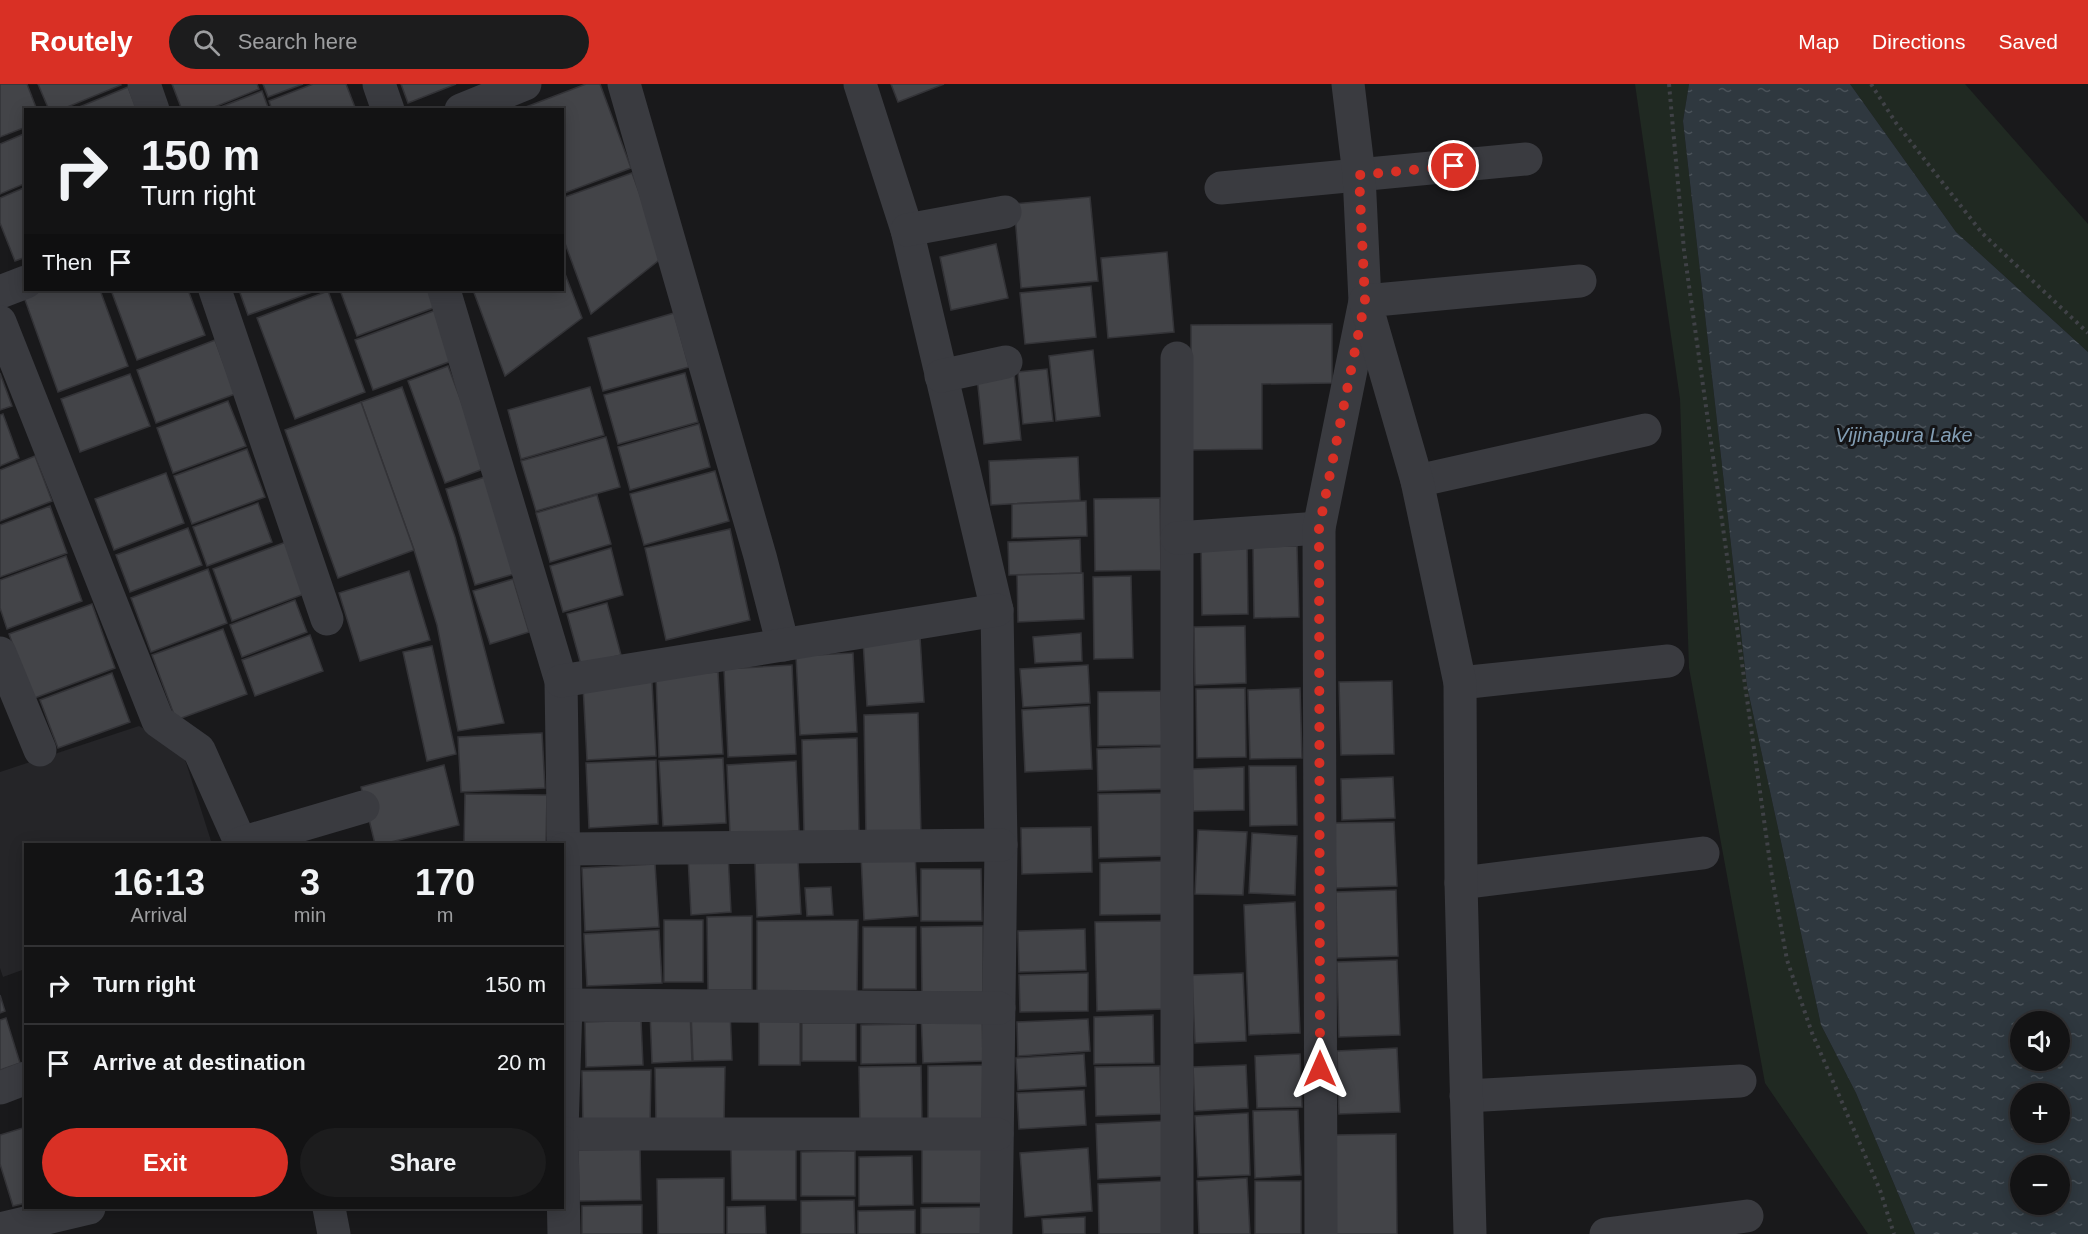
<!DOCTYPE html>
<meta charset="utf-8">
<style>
body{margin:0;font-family:Arial,sans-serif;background:#1c1c1d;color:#f1f3f6;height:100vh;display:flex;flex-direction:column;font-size:22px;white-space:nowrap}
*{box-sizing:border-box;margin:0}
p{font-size:20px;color:#9d9ea0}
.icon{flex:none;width:33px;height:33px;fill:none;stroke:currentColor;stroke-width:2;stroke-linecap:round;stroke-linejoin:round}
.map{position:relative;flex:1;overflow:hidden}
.details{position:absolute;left:24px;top:759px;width:540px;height:366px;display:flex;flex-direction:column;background:#131314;border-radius:0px;box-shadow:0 3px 15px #0003,0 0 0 2px #323234}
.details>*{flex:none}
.top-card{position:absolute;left:24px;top:24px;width:540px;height:183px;border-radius:0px;box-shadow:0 3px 15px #0003,0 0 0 2px #323234;background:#131314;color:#f1f3f6;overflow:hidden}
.tools{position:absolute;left:2010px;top:927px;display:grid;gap:12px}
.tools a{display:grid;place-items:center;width:60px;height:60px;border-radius:50%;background:#131314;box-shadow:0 3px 15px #0003,0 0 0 2px #323234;font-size:30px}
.pin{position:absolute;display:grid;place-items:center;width:51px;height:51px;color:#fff;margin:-26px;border:3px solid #fff;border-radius:50%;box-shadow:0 2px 6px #0007}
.me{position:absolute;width:66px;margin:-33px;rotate:0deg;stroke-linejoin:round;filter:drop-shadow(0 0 4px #0008)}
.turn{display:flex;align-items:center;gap:21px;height:126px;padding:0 18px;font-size:27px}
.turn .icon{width:78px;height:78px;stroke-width:2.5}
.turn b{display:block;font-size:42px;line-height:51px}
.then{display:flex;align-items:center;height:57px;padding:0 18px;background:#0003;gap:12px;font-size:22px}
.eta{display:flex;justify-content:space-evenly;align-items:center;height:102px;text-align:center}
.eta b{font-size:36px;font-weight:800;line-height:42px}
.primary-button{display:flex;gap:12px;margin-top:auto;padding:12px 18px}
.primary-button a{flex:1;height:69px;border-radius:36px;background:#d93025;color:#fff;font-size:24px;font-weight:800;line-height:69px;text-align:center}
.primary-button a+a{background:#1c1c1d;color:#f1f3f6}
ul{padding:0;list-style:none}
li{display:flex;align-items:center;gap:18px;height:78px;padding:0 18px;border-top:2px solid #323234}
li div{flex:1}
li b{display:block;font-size:22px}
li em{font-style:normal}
header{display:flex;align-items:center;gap:36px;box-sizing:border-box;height:84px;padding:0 30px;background:#d93025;color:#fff}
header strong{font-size:28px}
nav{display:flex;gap:33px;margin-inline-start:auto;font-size:21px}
.search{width:420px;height:54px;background:#1c1c1d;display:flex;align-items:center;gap:15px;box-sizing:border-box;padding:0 21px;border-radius:33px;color:#9d9ea0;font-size:22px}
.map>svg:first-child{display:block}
.built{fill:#252528}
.park{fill:#202922}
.water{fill:url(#water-ripples);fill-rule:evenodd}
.building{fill:#434448;stroke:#333337;stroke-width:1.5}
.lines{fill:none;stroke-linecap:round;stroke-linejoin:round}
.path{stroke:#404247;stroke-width:4;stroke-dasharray:3 4.5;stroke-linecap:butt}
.minor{stroke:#3a3b40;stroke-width:33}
.route{stroke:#d93025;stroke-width:10;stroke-dasharray:0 18}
.labels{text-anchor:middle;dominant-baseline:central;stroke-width:6;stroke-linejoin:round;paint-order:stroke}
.water-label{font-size:20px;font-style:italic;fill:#839eb4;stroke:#141416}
</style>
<header>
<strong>Routely</strong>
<div class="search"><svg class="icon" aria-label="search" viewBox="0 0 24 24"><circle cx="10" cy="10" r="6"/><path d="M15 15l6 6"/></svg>Search here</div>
<nav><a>Map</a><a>Directions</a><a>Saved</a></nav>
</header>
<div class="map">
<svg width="2088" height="1150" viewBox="0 0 2088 1150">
<defs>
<pattern id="water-ripples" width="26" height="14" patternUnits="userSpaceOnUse" patternTransform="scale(1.5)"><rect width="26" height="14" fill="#2f383f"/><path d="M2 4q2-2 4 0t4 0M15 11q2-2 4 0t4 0" fill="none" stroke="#4a5259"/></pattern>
</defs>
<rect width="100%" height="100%" fill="#19191b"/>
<path class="built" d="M139 642 182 666 212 760H26L25 885 3 893 0 884V688Z"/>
<g class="park">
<path d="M1635 0H1689L1683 37 1747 602 1821 941 1856 1009 1915 1150H1868L1765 999 1689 584 1680 315Z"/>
<path d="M1850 0H1965L2088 140V268L1956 148Z"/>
</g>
<path class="water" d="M1689 0H1850L1956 148 2088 268V1150H1915L1856 1009 1821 941 1747 602 1683 37ZM2020 938H2060V976H2020ZM2020 1010H2060V1048H2020ZM2020 1082H2060V1120H2020Z"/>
<g class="building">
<path d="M0 0H27L37 26H26V43L0 53Z"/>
<path d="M38 0H120L121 1 60 26H49Z"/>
<path d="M172 0H257L259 5 207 26H182Z"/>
<path d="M263 0H303L268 13Z"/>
<path d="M313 0H346L356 26H272L269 17Z"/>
<path d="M401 0H456L408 19Z"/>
<path d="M586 0H600L631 84 562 110V26H518Z"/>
<path d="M891 0H944L898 18Z"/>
<path d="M128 3 137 26H72Z"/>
<path d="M262 7 269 26H213Z"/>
<path d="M26 49V99L0 110V60Z"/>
<path d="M632 89 663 173 591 230 562 151V114Z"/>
<path d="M26 103V173L15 177 0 139V114Z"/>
<path d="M1090 113 1098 197 1021 204 1014 120Z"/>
<path d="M996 160 1008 214 951 226 940 173Z"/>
<path d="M1167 168 1174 248 1108 254 1101 174Z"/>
<path d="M562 182 582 234 505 292 473 206H562Z"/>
<path d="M1091 202 1096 253 1025 260 1020 209Z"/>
<path d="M44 206H100L128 282 58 308 24 213Z"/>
<path d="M111 206H188L205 251 137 276Z"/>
<path d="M239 206H318L248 231Z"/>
<path d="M340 206H430L436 223 357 252Z"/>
<path d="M328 207 365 308 295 335 257 234Z"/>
<path d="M436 226 454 276 373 306 355 256Z"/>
<path d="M674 229 689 283 603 307 588 254Z"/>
<path d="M1332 240V299L1262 300V365L1191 366V241Z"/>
<path d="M215 256 235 310 156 339 137 286Z"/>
<path d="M1093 266 1100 332 1056 337 1049 272Z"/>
<path d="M448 282 486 384 445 399 408 297Z"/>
<path d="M1047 285 1053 337 1023 340 1018 288Z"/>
<path d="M0 289 12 322 0 326Z"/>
<path d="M685 289 698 338 618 360 604 311Z"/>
<path d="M1014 289 1021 356 984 360 977 293Z"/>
<path d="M130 290 150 342 80 368 61 315Z"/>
<path d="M402 303 455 453 504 639 458 647 437 541 414 466 361 318Z"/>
<path d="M590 303 604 351 521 375 508 326Z"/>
<path d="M228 317 246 362 173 389 157 344Z"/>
<path d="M361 318 414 466 338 494 285 346Z"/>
<path d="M3 330 19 374 0 382V331Z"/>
<path d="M699 340 710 383 630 406 618 363Z"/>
<path d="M606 353 620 403 536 427 521 377Z"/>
<path d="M247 365 265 413 192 440 174 392Z"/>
<path d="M35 372 52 417 0 437V386Z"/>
<path d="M1078 373 1080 416 991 421 989 377Z"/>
<path d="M715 387 729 437 644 461 630 410Z"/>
<path d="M166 389 184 439 114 466 95 415Z"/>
<path d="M485 393 514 490 475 501 446 405Z"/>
<path d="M597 411 611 460 550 478 536 429Z"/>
<path d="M1160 414 1161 486 1095 487 1094 415Z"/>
<path d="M1086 417 1087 452 1012 454V420Z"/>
<path d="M258 419 272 458 207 482 193 443Z"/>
<path d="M50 422 67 469 0 493V441Z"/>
<path d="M188 444 202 481 130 508 116 471Z"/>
<path d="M730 445 750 536 666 556 645 464Z"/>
<path d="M1080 455 1081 489 1009 491 1008 458Z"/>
<path d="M1247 456 1248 530 1202 531 1201 457Z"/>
<path d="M286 458 304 510 232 537 213 485Z"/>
<path d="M1297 462 1299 533 1254 534 1253 463Z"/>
<path d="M611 464 623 511 563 528 550 482Z"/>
<path d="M66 472 82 517 7 545 0 524V496Z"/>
<path d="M208 485 227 539 151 568 131 514Z"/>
<path d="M409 487 430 556 360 577 339 509Z"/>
<path d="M1083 489 1084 535 1018 538 1017 491Z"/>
<path d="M1131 492 1133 574 1094 575 1093 493Z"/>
<path d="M513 495 529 548 490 560 473 507Z"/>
<path d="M295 516 307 548 242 573 230 541Z"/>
<path d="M607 519 621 571 581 581 567 530Z"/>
<path d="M92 520 115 584 32 615 9 550Z"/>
<path d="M1245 542 1246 599 1195 601 1194 543Z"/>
<path d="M223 545 247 610 176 636 152 571Z"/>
<path d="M1081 549 1082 577 1035 579 1033 553Z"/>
<path d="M310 551 323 587 255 612 242 576Z"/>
<path d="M920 553 924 618 867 622 863 556Z"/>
<path d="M432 562 456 670 427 677 403 568Z"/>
<path d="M853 569 857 648 800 651 796 572Z"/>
<path d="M792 581 796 670 728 673 724 585Z"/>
<path d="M1088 581 1090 619 1023 623 1020 585Z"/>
<path d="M718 588 723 670 659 673 656 592Z"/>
<path d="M112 589 130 638 58 664 40 616Z"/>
<path d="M1392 597 1394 670 1341 671 1339 598Z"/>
<path d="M652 598 656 672 587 676 583 602Z"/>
<path d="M1245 604 1246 673 1197 674 1196 605Z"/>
<path d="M1300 604 1302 674 1250 675 1248 606Z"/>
<path d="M1161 607 1162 661 1098 662V608Z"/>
<path d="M1089 622 1092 685 1025 688 1022 626Z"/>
<path d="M918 629 921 752 866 753 864 631Z"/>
<path d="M542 649 545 704 461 708 458 653Z"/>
<path d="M857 654 859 748 804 750 802 656Z"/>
<path d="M1162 663V705L1098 707 1097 665Z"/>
<path d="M723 674 726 739 663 742 659 677Z"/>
<path d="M656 676 658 740 589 744 586 679Z"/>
<path d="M796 677 799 747 730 751 727 681Z"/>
<path d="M444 681 459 741 383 760H375L361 703Z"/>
<path d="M1249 682H1296L1297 741 1250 742Z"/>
<path d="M1244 683V726L1193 727 1192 685Z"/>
<path d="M1393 693 1395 734 1342 736 1341 695Z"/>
<path d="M1166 709 1167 772 1099 774 1098 710Z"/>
<path d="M465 710 547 711 546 760H464Z"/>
<path d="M1394 738 1397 802 1336 804 1334 739Z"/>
<path d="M1091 743 1092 788 1022 790 1021 744Z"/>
<path d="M1198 746 1247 748 1243 811 1195 810Z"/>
<path d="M1252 749 1297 752 1295 811 1249 809Z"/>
<path d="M915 768 918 832 864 836 861 771Z"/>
<path d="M728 769 731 828 691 831 688 772Z"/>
<path d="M798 776 801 830 757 833 755 779Z"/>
<path d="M1164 777V830L1100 831V779Z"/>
<path d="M655 780 659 843 585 847 582 784Z"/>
<path d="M921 785H981L982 837H921Z"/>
<path d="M831 803 833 831 807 832 805 804Z"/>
<path d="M1396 806 1398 872 1337 874 1336 808Z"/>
<path d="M1295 818 1300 949 1249 951 1244 821Z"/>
<path d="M752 832V906H708L707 833Z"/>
<rect x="664" y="836" width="39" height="62"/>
<path d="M858 836 857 910 757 911V837Z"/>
<path d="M1165 837 1166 925 1097 927 1095 838Z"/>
<path d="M983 842V908L922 909 921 843Z"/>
<rect x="863" y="843" width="53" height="62"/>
<path d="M1085 845 1086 886 1019 888 1018 847Z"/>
<path d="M659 846 662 899 587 902 584 850Z"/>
<path d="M1397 876 1400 951 1339 953 1337 878Z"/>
<path d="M1088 889V927L1020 928 1019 891Z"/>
<path d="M1243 889 1246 957 1195 959 1192 891Z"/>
<path d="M0 911 5 927 0 929Z"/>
<path d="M690 926 692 977 652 979 650 928Z"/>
<path d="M730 926 732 976 693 977 691 928Z"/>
<path d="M982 928 983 977 923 979 921 929Z"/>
<path d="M1153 931 1154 979 1094 980V933Z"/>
<rect x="759" y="933" width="41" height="48"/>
<path d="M6 934 20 979 0 986V936Z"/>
<path d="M1088 935 1090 967 1018 972 1017 938Z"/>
<path d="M641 936 643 981 586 983 585 938Z"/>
<rect x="802" y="939" width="54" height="38"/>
<path d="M916 940V979L861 980V941Z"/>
<path d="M1397 964 1400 1028 1339 1030 1337 967Z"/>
<path d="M1084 970 1086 1002 1018 1006 1016 974Z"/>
<path d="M1300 970 1302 1023 1257 1024 1255 972Z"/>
<path d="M986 981V1041L928 1042V982Z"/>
<path d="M1246 981 1248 1024 1195 1027 1193 983Z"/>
<path d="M921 982 922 1041 860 1042 859 983Z"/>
<path d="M1160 982 1161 1030 1096 1032 1095 983Z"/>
<path d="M725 983 724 1038 656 1039 655 984Z"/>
<path d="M651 986 650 1042 583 1043 582 987Z"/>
<path d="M1084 1006 1086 1041 1019 1045 1017 1009Z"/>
<path d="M1298 1026 1301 1091 1255 1094 1253 1027Z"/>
<path d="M1248 1029 1250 1091 1198 1093 1195 1032Z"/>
<path d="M1163 1037 1165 1092 1098 1095 1096 1040Z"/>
<path d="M26 1043V1119L13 1122 0 1080V1051Z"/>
<path d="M1396 1050 1397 1150H1336L1334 1051Z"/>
<rect x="922" y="1061" width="61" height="58"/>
<path d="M796 1064V1116H732L731 1065Z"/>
<path d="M1088 1064 1092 1127 1025 1133 1020 1069Z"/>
<path d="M640 1065 641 1116 579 1117 578 1066Z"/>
<path d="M855 1067V1112H801V1068Z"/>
<path d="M912 1072 913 1121 859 1122V1073Z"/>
<path d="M724 1094V1150H658L657 1095Z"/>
<path d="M1247 1094 1250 1150H1199L1197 1097Z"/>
<path d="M1165 1097 1166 1150H1099L1098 1100Z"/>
<rect x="1255" y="1097" width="46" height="53"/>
<path d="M854 1116 855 1150H801V1117Z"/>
<path d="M642 1121V1150H582V1122Z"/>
<path d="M765 1122 766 1150H727V1123Z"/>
<path d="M985 1123V1150H921V1124Z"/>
<path d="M915 1126V1150H858V1127Z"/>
<path d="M1085 1133V1150H1043L1042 1135Z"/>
</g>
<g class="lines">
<g class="path">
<path d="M1669 0 1684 166 1772 793 1787 876 1812 949 1880 1106 1894 1150"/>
<path d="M1871 0 1896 39 1982 149 2088 249"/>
</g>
<g class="minor">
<path d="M144 0 153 26"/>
<path d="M379 0 388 26"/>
<path d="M624 0 760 472 783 561"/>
<path d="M860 0 907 146 997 526 1001 761 996 1150"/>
<path d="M461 26 525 0"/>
<path d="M1221 104 1526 75"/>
<path d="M907 146 1005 128"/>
<path d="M215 206 327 535"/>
<path d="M444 206 561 597 566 921 562 1047"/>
<path d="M0 208 26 198"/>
<path d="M0 238 158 637 199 666 241 760"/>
<path d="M1177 274V1150"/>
<path d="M941 292 1006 278"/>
<path d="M1417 397 1645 346"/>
<path d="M1177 454 1319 444"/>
<path d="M0 569 40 666"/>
<path d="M561 597 997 526"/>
<path d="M1460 599 1668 577"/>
<path d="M241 759 363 723"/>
<path d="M564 765 1001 761"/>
<path d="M1461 799 1703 769"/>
<path d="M566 921 999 924"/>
<path d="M0 1004 26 994"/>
<path d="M1466 1012 1740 997"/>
<path d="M562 1050H997"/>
<path d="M562 1058 564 1150"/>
<path d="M329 1124 334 1150"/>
<path d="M0 1145 89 1124"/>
<path d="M1321 1150 1319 444 1365 217 1359 91 1348 0"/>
<path d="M1470 1150 1461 799 1460 599 1417 397 1365 217 1580 197"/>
<path d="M1606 1150 1747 1132"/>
</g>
</g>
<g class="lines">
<path class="route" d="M1320 985 1319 444 1365 217 1359 91 1454 82"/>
</g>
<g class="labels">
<g class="water-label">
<text x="1904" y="351">Vijinapura Lake</text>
</g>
</g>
</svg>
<div class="tools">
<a><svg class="icon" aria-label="sound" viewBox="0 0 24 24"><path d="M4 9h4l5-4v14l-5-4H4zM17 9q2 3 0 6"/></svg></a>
<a>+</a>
<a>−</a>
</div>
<div class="pin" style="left:1454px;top:82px;background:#d93025"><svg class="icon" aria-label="arrive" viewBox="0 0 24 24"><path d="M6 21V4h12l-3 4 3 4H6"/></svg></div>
<svg class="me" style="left:1320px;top:985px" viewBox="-20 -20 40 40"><path d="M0-17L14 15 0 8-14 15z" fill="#d93025" stroke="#fff" stroke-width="4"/></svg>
<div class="top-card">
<div class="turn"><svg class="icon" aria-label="right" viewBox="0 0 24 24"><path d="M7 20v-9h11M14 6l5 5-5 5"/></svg><div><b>150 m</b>Turn right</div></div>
<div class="then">Then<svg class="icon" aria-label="arrive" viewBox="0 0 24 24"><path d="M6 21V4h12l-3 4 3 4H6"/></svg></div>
</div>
<section class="details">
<div class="eta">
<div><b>16:13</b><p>Arrival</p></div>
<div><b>3</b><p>min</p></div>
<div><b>170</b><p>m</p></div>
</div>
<ul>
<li><svg class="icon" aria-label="right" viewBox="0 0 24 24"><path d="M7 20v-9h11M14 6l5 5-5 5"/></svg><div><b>Turn right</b></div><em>150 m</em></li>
<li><svg class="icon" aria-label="arrive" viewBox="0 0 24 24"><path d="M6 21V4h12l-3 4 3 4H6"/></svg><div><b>Arrive at destination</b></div><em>20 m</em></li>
</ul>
<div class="primary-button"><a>Exit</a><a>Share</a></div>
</section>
</div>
